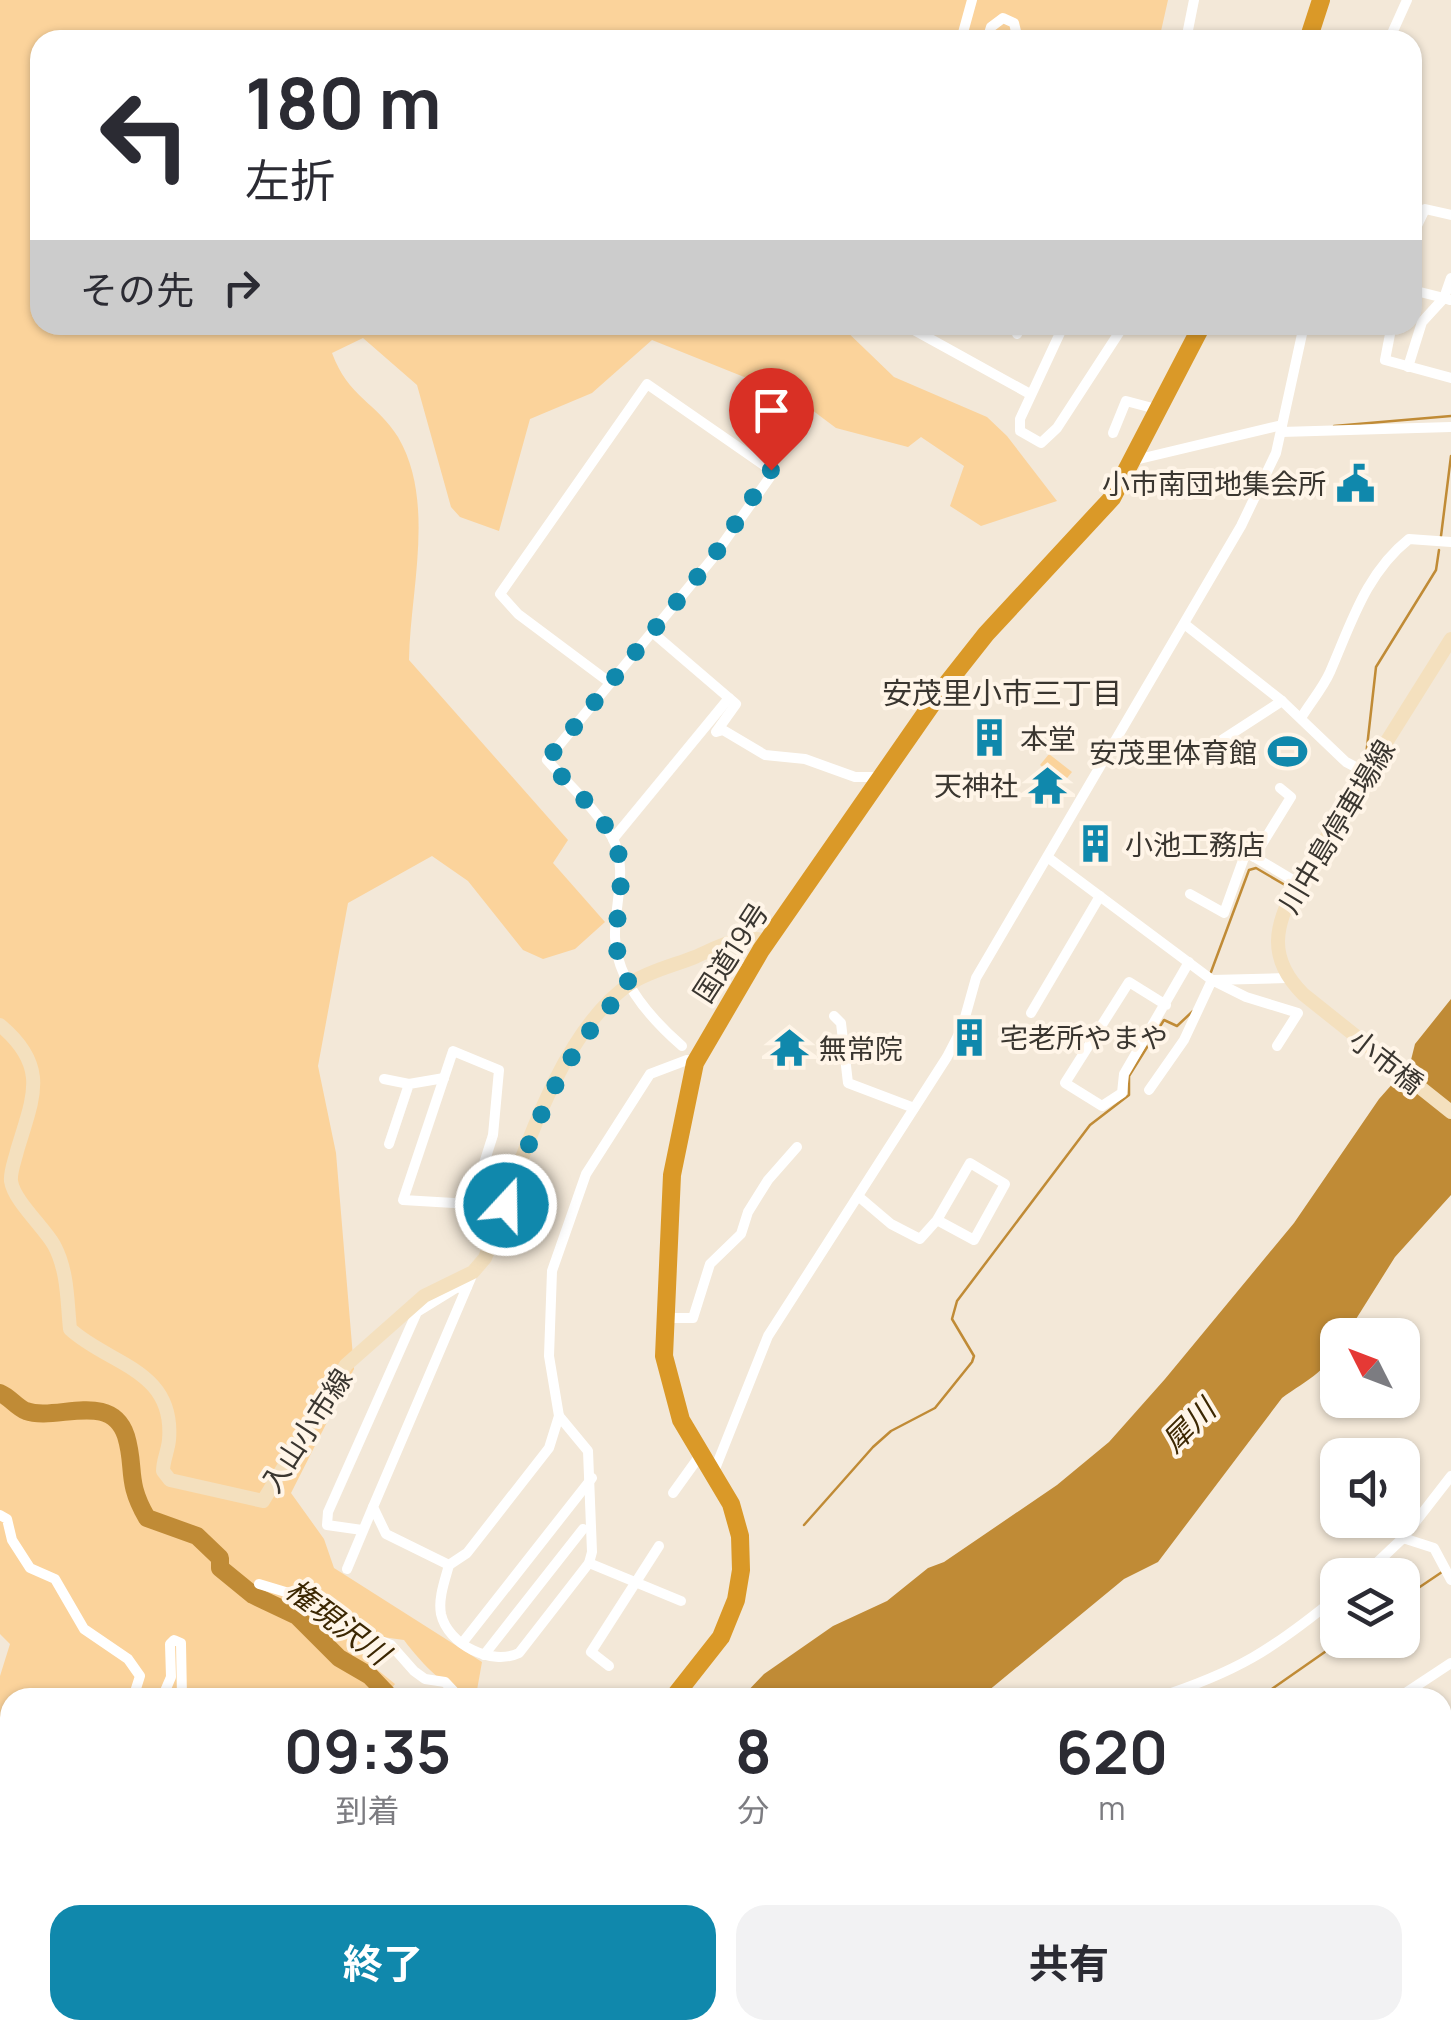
<!DOCTYPE html>
<html lang="ja">
<meta charset="utf-8">
<style>
body{margin:0;font-family:Manrope,"Noto Sans JP",sans-serif;background:#f2f2f3;color:#2b2b33;height:100vh;display:flex;flex-direction:column;font-size:38px;white-space:nowrap}
*{box-sizing:border-box;margin:0}
p{font-size:32px;color:#7c7c81}
.icon{flex:none;width:55px;height:55px;fill:none;stroke:currentColor;stroke-width:2;stroke-linecap:round;stroke-linejoin:round}
.map{position:relative;flex:1;overflow:hidden}
.side{position:absolute;left:0px;top:1688px;width:1452px;height:352px;display:flex;flex-direction:column;background:#fff;border-radius:30px 30px 0 0;box-shadow:0 2px 8px #0004}
.side>*{flex:none}
.guide{position:absolute;left:30px;top:30px;width:1392px;height:305px;border-radius:30px;box-shadow:0 2px 8px #0004;background:#fff;color:#2b2b33;overflow:hidden}
.needle{width:65px;rotate:312deg}
.tools{position:absolute;left:1320px;top:1318px;display:grid;gap:20px}
.tools a{display:grid;place-items:center;width:100px;height:100px;border-radius:20px;background:#fff;box-shadow:0 2px 8px #0004;font-size:50px}
.pin{position:absolute;display:grid;place-items:center;width:85px;height:85px;color:#fff;margin:-102px -42px;border-radius:50% 50% 50% 0;rotate:-45deg;box-shadow:0 0 10px #0007}
.pin .icon{rotate:45deg}
.me{position:absolute;width:110px;margin:-55px;rotate:21deg;stroke-linejoin:round;filter:drop-shadow(0 0 8px #0008)}
.turn{display:flex;align-items:center;gap:35px;height:210px;padding:0 50px;font-size:45px}
.turn .icon{width:130px;height:130px;stroke-width:2.5}
.turn b{display:block;font-size:70px;line-height:85px}
.then{display:flex;align-items:center;height:95px;padding:0 50px;background:#0003;gap:20px;font-size:38px}
.eta{display:flex;justify-content:space-evenly;align-items:center;height:170px;text-align:center}
.eta b{font-size:60px;font-weight:700;line-height:70px}
.primary-button{display:flex;gap:20px;margin-top:auto;padding:20px 50px}
.primary-button a{flex:1;height:115px;border-radius:30px;background:#1088ac;color:#fff;font-size:40px;font-weight:700;line-height:115px;text-align:center}
.primary-button a+a{background:#f2f2f3;color:#2b2b33}
.map>svg:first-child{display:block}
.green{fill:#fbd39b}
.water{fill:#c08b36}
.lines{fill:none;stroke-linecap:round;stroke-linejoin:round}
.stream{stroke:#c08b36;stroke-width:2.5}
.river{stroke:#c08b36;stroke-width:18}
.street{stroke:#fff;stroke-width:10}
.secondary{stroke:#f4e0be;stroke-width:14}
.highway{stroke:#da9928;stroke-width:18}
.route{stroke:#1088ac;stroke-width:18;stroke-dasharray:0 32.4}
.labels{text-anchor:middle;dominant-baseline:central;stroke-width:8;stroke-linejoin:round;paint-order:stroke}
.poi-label{font-size:28px;fill:#3a3630;stroke:#fff5e8;text-anchor:start}
.street-label{font-size:28px;fill:#3a3630;stroke:#fff5e8}
.neighbourhood-label{font-size:30px;fill:#3a3630;stroke:#fff5e8}
.water-label{font-size:30px;font-style:italic;fill:#3c2702;stroke:#fff5e8}
</style>
<div class="map">
<svg width="1451" height="2039" viewBox="0 0 1451 2039">
<rect width="100%" height="100%" fill="#f3e8d8"/>
<g class="green">
<path d="M0 0H1168L1159 40H1086L1068 31 1057 40H40V325H840L894 377 987 417 1007 436 1057 501 981 526 950 506 964 466 921 437 908 447 836 428 796 398 652 340 592 393 530 419 499 531 460 517 451 507 417 385 363 338 332 353C348 397 377 403 398 437 436 502 410 590 409 660L568 840 553 863 605 922 575 949 543 959 523 950 468 881 432 856 348 903 318 1066 336 1153 354 1369 291 1493 324 1539 334 1568 482 1662 477 1690 481 1697C452 1697 421 1663 404 1640L361 1634 363 1658 395 1684 385 1697 10 1698V2030H278L271 2039H0V1676L10 1644 0 1634Z"/>
<path d="M1049 754 1072 772 1063 783 1040 765Z"/>
</g>
<g class="water">
<path d="M1451 999V1195L1395 1257 1346 1335H1338C1337 1367 1305 1381 1282 1398L1158 1562 1124 1579 982 1696 741 1698 764 1674 833 1626 887 1601 928 1568 944 1562 1057 1485 1109 1442 1165 1379 1294 1223 1379 1099 1410 1064 1415 1044Z"/>
<path d="M358 2030H571L564 2039H348Z"/>
</g>
<g class="lines">
<g class="stream">
<path d="M1334 426 1451 416"/>
<path d="M1441 536 1451 456"/>
<path d="M1366 756 1376 667 1436 570 1439 550"/>
<path d="M1211 972 1249 870 1256 868 1285 885"/>
<path d="M804 1525 873 1447 891 1431 935 1408 972 1362 974 1356 952 1319 957 1301 1090 1125 1129 1095V1076L1164 1020 1177 1026 1193 1011"/>
<path d="M1402 1599 1442 1572"/>
<path d="M1259 1698 1342 1640"/>
<path d="M1163 2030 1180 2036"/>
<path d="M694 2039 753 2030"/>
</g>
<path class="river" d="M0 1393C10 1397 16 1407 26 1411 56 1422 111 1390 126 1436 136 1469 125 1480 147 1518L197 1536 220 1558V1568L253 1595 297 1616 339 1658 370 1676 391 1698"/>
<g class="street">
<path d="M961 40 972 0"/>
<path d="M987 40 991 27 1003 18 1014 23 1018 40"/>
<path d="M1186 40 1194 0"/>
<path d="M1389 40 1407 0"/>
<path d="M1412 236 1425 209 1451 215"/>
<path d="M1412 290 1444 298"/>
<path d="M1450 300 1444 298 1451 278"/>
<path d="M905 325 1030 394"/>
<path d="M1059 325 1060 333 1020 419V431L1041 443 1057 428 1124 325"/>
<path d="M1391 329 1385 360 1451 378"/>
<path d="M1017 334 1022 325"/>
<path d="M1408 367 1422 322 1444 298"/>
<path d="M1281 432 1451 427"/>
<path d="M1113 433 1126 401 1160 410"/>
<path d="M1135 460 1282 425"/>
<path d="M1187 626 1282 701 1346 762 1367 773"/>
<path d="M609 682 518 614 500 594 647 384 771 470 770 477 712 559 547 760C568 784 597 810 612 837 629 868 614 905 615 937 616 980 651 1019 682 1046"/>
<path d="M729 698 736 704 716 732 723 730 765 755 805 759 855 777H879"/>
<path d="M1301 718C1310 703 1323 688 1330 672 1351 624 1366 573 1409 539L1451 542"/>
<path d="M1208 749 1282 701"/>
<path d="M613 839 729 698 652 632"/>
<path d="M1254 857 1291 797 1280 788"/>
<path d="M1050 859 1212 980 1287 978"/>
<path d="M1190 894 1224 913 1246 852 1298 883"/>
<path d="M1166 1005 1129 982 1065 1083 1102 1106 1122 1093 1124 1074 1189 962"/>
<path d="M1031 1013 1100 896"/>
<path d="M834 1016 841 1023 848 1083 914 1108"/>
<path d="M384 1079 409 1084"/>
<path d="M1149 1090 1184 1040 1212 980 1246 997 1298 1013 1277 1046"/>
<path d="M389 1144 409 1084 444 1078"/>
<path d="M858 1196 891 1224 920 1239 937 1220 970 1163 1005 1184 974 1240 937 1220"/>
<path d="M471 1204 493 1135 499 1070 453 1051 403 1200 471 1204 503 1213"/>
<path d="M473 1273 373 1507 386 1534 449 1565 467 1553 549 1448 559 1416 549 1356 552 1271 586 1174 650 1074 687 1060 695 1063"/>
<path d="M665 1318H693L710 1264 741 1234 748 1212 768 1180 797 1147"/>
<path d="M713 1474 768 1336 947 1057 962 1028 976 978 1241 526 1276 453 1304 325"/>
<path d="M673 1493 701 1454"/>
<path d="M0 1515 7 1519 12 1540 30 1568 55 1579 84 1629 128 1659 140 1676 133 1698"/>
<path d="M362 1530 327 1525 328 1512 417 1312 456 1288 467 1287"/>
<path d="M1403 1538 1434 1548 1451 1580"/>
<path d="M589 1563 681 1601"/>
<path d="M449 1565C445 1580 438 1598 441 1614 448 1645 492 1666 519 1653L589 1563 592 1552 588 1451 559 1416"/>
<path d="M347 1569 373 1507"/>
<path d="M1364 1575 1403 1538 1451 1476"/>
<path d="M259 1584 322 1603 344 1627 391 1645 414 1671 425 1679 445 1682 460 1698"/>
<path d="M463 1642 592 1478"/>
<path d="M484 1655 583 1529"/>
<path d="M609 1666 591 1652 659 1546"/>
<path d="M162 1698 171 1677 170 1644 174 1640 181 1643 182 1698"/>
<path d="M1156 1698C1237 1672 1272 1650 1338 1596"/>
<path d="M1398 1698 1451 1663"/>
<path d="M1442 1782 1451 1809"/>
<path d="M1442 1945 1451 1943"/>
<path d="M1442 1958 1451 1951"/>
<path d="M1442 2025 1445 2039"/>
<path d="M939 2030 956 2039"/>
<path d="M1200 2030 1204 2039"/>
<path d="M1184 2039 1190 2030"/>
<path d="M1331 2039 1332 2030"/>
</g>
<g class="secondary">
<path d="M1451 639 1298 883C1274 925 1267 958 1303 994L1451 1112"/>
<path d="M0 1025C50 1067 33 1097 17 1151 15 1160 10 1172 11 1181 14 1201 43 1226 54 1245 68 1271 67 1300 70 1329 109 1365 175 1369 169 1440 168 1451 163 1460 163 1471L170 1480 263 1501 346 1365 424 1296 473 1272 485 1258C518 1176 555 1034 631 983 649 971 675 965 695 957 718 947 742 933 767 941"/>
<path d="M1442 1833 1451 1830"/>
<path d="M1084 2030 1087 2039"/>
<path d="M624 2039 639 2030"/>
</g>
<g class="highway">
<path d="M1308 40 1321 0"/>
<path d="M673 1698 721 1637 736 1600 741 1570 740 1536 731 1504 681 1420 664 1356 672 1175 695 1063 761 950 941 691 986 634 1112 498 1202 325"/>
<path d="M304 2039 313 2030"/>
</g>
</g>
<g class="lines">
<path class="route" d="M506 1205C542 1109 558 1060 630 984 598 940 636 885 613 839 600 811 567 784 547 760L712 559 771 470"/>
</g>
<defs>
<symbol id="civic-bare" viewBox="-9 -9 18 18"><path d="M-.6-6.5H3V-4.5H.6V-3L4-1V1h2V6H-6V1h2V-1L-.6-3ZM-1.2 2.5V6h2.4V2.5Z" fill="#1088ac" stroke="#fff5e8" stroke-width="2.5" paint-order="stroke"/></symbol>
<symbol id="building-bare" viewBox="-9 -9 18 18"><path d="M-4-6H4V6H1V3H-1V6H-4ZM-2.5-4.3h1.7v1.8h-1.7ZM.8-4.3h1.7v1.8H.8ZM-2.5-1h1.7V.8h-1.7ZM.8-1h1.7V.8H.8Z" fill="#1088ac" stroke="#fff5e8" stroke-width="2.5" paint-order="stroke"/></symbol>
<symbol id="stadium-bare" viewBox="-9 -9 18 18"><path d="M0-5a6.5 5 0 1 0 0 10a6.5 5 0 1 0 0-10ZM-3.5-1.8h7v3.6h-7Z" fill="#1088ac" stroke="#fff5e8" stroke-width="2.5" paint-order="stroke"/></symbol>
<symbol id="temple-bare" viewBox="-9 -9 18 18"><path d="M0-6L5-2H3V0L6.5 2.5H4V6H1.5V3h-3V6H-4V2.5H-6.5L-3 0V-2H-5Z" fill="#1088ac" stroke="#fff5e8" stroke-width="2.5" paint-order="stroke"/></symbol>
</defs>
<g fill-rule="evenodd">
<use href="#civic-bare" x="1328" y="456" width="55" height="55"/>
<use href="#building-bare" x="962" y="710" width="55" height="55"/>
<use href="#stadium-bare" x="1260" y="724" width="55" height="55"/>
<use href="#temple-bare" x="1020" y="758" width="55" height="55"/>
<use href="#building-bare" x="1068" y="816" width="55" height="55"/>
<use href="#building-bare" x="942" y="1010" width="55" height="55"/>
<use href="#temple-bare" x="762" y="1020" width="55" height="55"/>
</g>
<g class="labels">
<g class="poi-label">
<text x="1326" y="483" text-anchor="end">小市南団地集会所</text>
<text x="1020" y="738">本堂</text>
<text x="1257" y="752" text-anchor="end">安茂里体育館</text>
<text x="1018" y="785" text-anchor="end">天神社</text>
<text x="1125" y="844">小池工務店</text>
<text x="1000" y="1037">宅老所やまや</text>
<text x="819" y="1048">無常院</text>
</g>
<g class="street-label">
<text transform="translate(1336 826) rotate(-59)">川中島停車場線</text>
<text transform="translate(730 952) rotate(-57)">国道19号</text>
<text transform="translate(1387 1061) rotate(38)">小市橋</text>
<text transform="translate(306 1430) rotate(-57)">入山小市線</text>
</g>
<g class="neighbourhood-label">
<text x="1002" y="692">安茂里小市三丁目</text>
</g>
<g class="water-label">
<text transform="translate(1188 1425) rotate(-45)">犀川</text>
<text transform="translate(338 1621) rotate(37)">権現沢川</text>
</g>
</g>
</svg>
<div class="tools">
<a><svg class="needle" viewBox="-14 -14 28 28"><path d="M0-13l5 13h-10z" fill="#e53935"/><path d="M0 13l5-13h-10z" fill="#7c7c81"/></svg></a>
<a><svg class="icon" aria-label="sound" viewBox="0 0 24 24"><path d="M4 9h4l5-4v14l-5-4H4zM17 9q2 3 0 6"/></svg></a>
<a><svg class="icon" aria-label="layers" viewBox="0 0 24 24"><path d="M12 4l9 5-9 5-9-5zM3 14l9 5 9-5"/></svg></a>
</div>
<div class="pin" style="left:771px;top:470px;background:#d93025"><svg class="icon" aria-label="arrive" viewBox="0 0 24 24"><path d="M6 21V4h12l-3 4 3 4H6"/></svg></div>
<svg class="me" style="left:506px;top:1205px" viewBox="-20 -20 40 40"><circle r="17" fill="#1088ac" stroke="#fff" stroke-width="3"/><path d="M0-11L8 9 0 5-8 9z" fill="#fff"/></svg>
<div class="guide">
<div class="turn"><svg class="icon" aria-label="left" viewBox="0 0 24 24"><path d="M17 20v-9H6M10 6l-5 5 5 5"/></svg><div><b>180 m</b>左折</div></div>
<div class="then">その先<svg class="icon" aria-label="right" viewBox="0 0 24 24"><path d="M7 20v-9h11M14 6l5 5-5 5"/></svg></div>
</div>
<section class="side">
<div class="eta">
<div><b>09:35</b><p>到着</p></div>
<div><b>8</b><p>分</p></div>
<div><b>620</b><p>m</p></div>
</div>
<div class="primary-button"><a>終了</a><a>共有</a></div>
</section>
</div>
